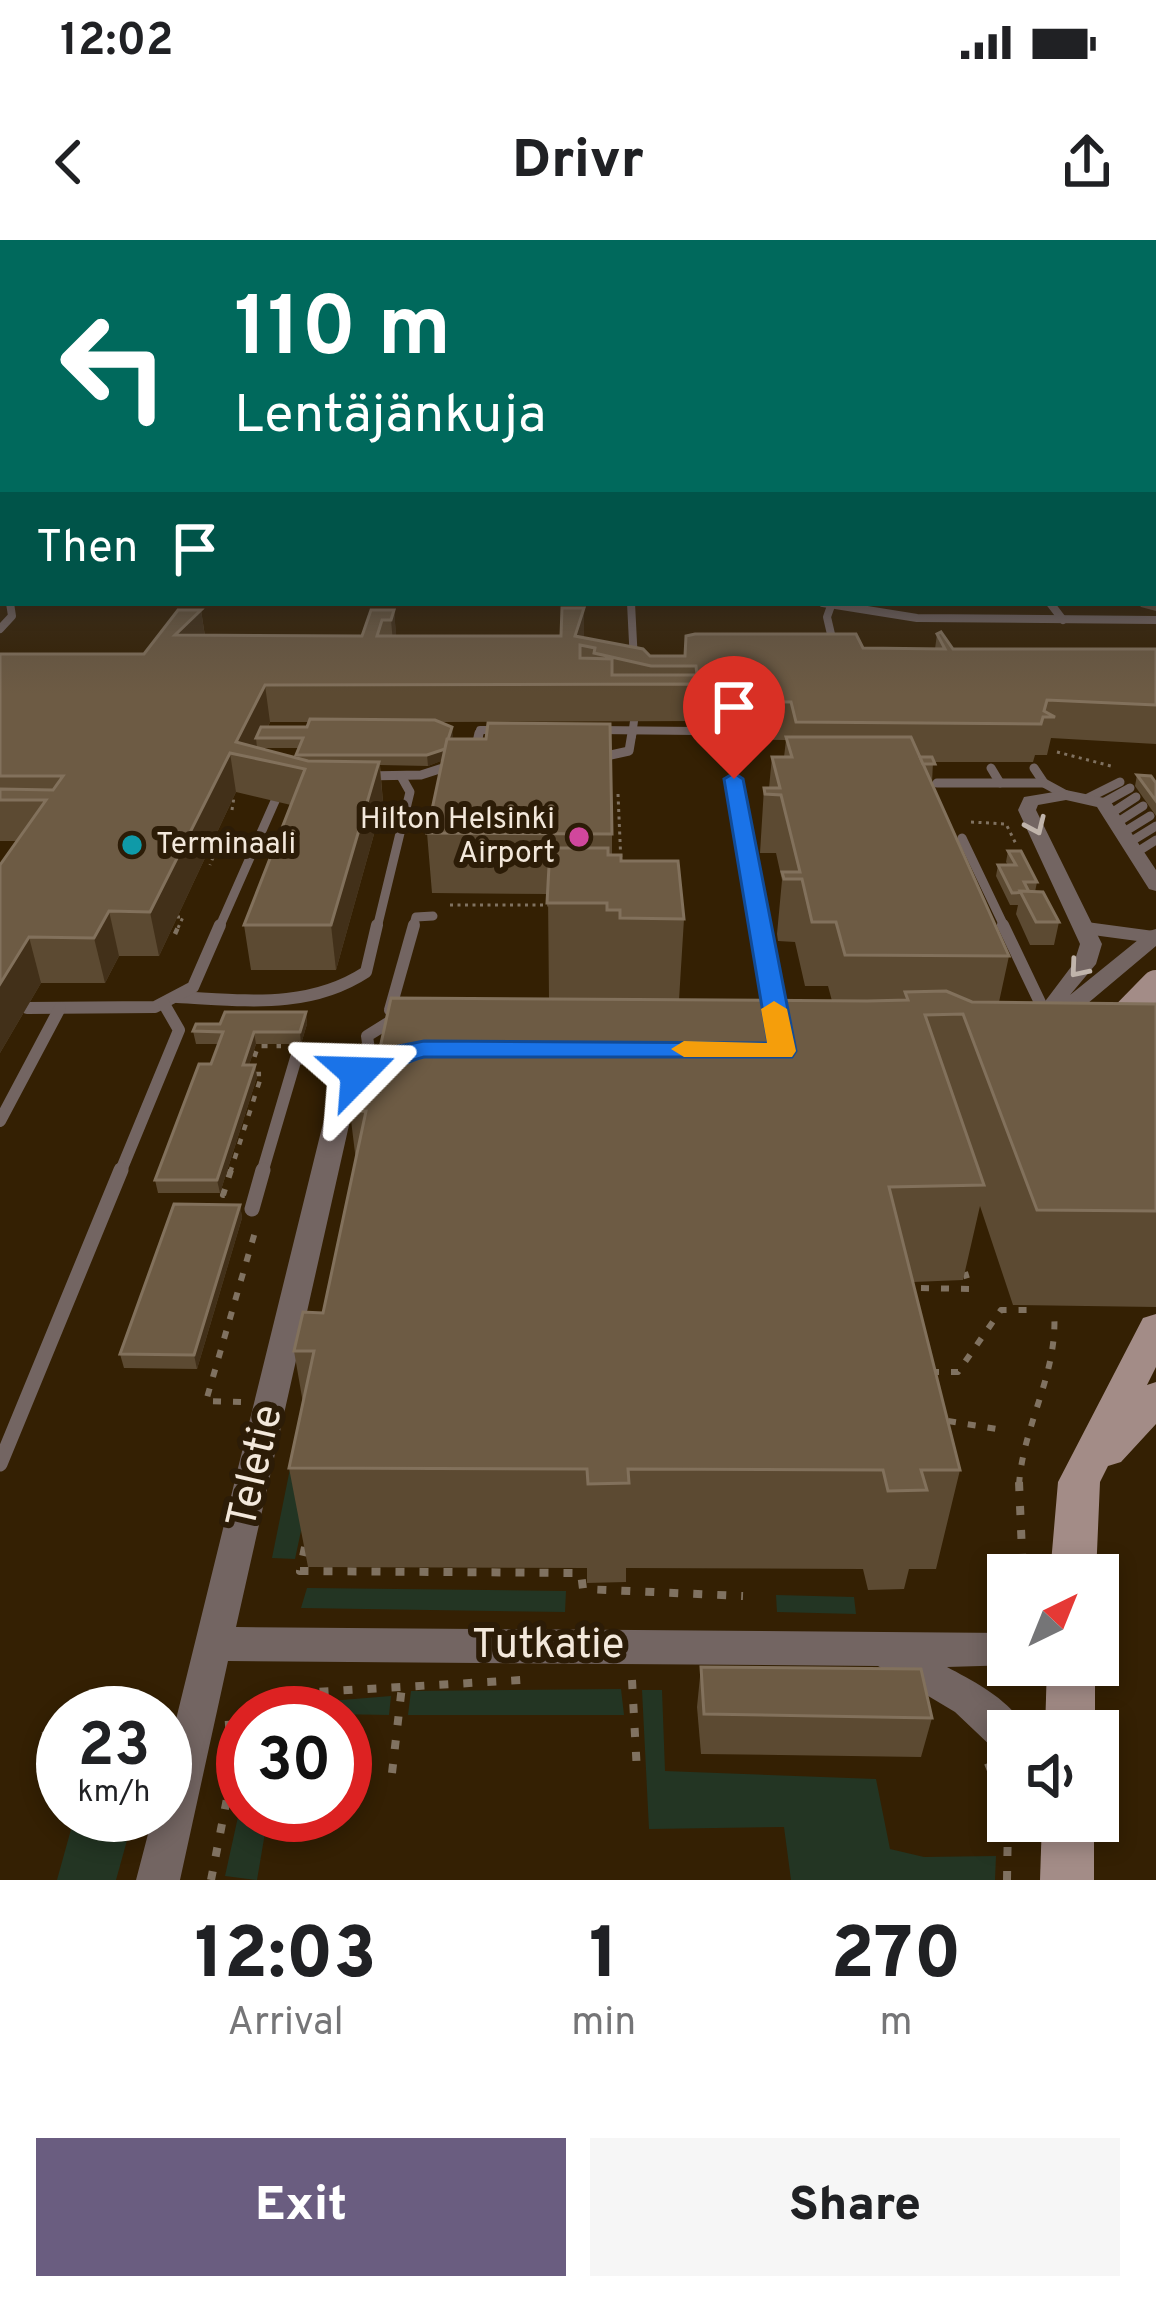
<!DOCTYPE html>
<meta charset="utf-8">
<style>
body{margin:0;font-family:Overpass,sans-serif;background:#f6f6f6;color:#202124;height:100vh;display:flex;flex-direction:column;font-size:45px;white-space:nowrap}
*{box-sizing:border-box;margin:0}
p{font-size:39px;color:#757577}
.icon{flex:none;width:66px;height:66px;fill:none;stroke:currentColor;stroke-width:2;stroke-linecap:round;stroke-linejoin:round}
.map{position:relative;height:1640px;overflow:hidden}
.panel{display:flex;flex-direction:column;background:#fff;flex:1}
.panel>*{flex:none}
.hud{position:absolute;left:0px;top:0px;width:1158px;height:366px;box-shadow:0 6px 18px #0003;background:#00695c;color:#fff;overflow:hidden}
.needle{width:78px;rotate:43deg}
.fabs{position:absolute;left:987px;top:1314px;display:grid;gap:24px}
.fabs a{display:grid;place-items:center;width:132px;height:132px;border-radius:0px;background:#fff;box-shadow:0 6px 18px #0003;font-size:60px}
.speed{position:absolute;left:36px;top:1446px;display:flex;gap:24px;font-size:60px;font-weight:700;text-align:center}
.speed>*{display:grid;place-content:center;width:156px;height:156px;border-radius:50%;background:#fff;box-shadow:0 6px 18px #0003;line-height:1}
.speed small{font-size:30px;font-weight:400}
.speed .limit{border:18px solid #d22;background:#fff;color:#111}
.pin{position:absolute;display:grid;place-items:center;width:102px;height:102px;color:#fff;margin:-123px -51px;border-radius:50% 50% 50% 0;rotate:-45deg;box-shadow:0 0 12px #0007}
.pin .icon{rotate:45deg}
.me{position:absolute;width:132px;margin:-66px;rotate:68deg;stroke-linejoin:round;filter:drop-shadow(0 0 9px #0008)}
.turn{display:flex;align-items:center;gap:42px;height:252px;padding:0 36px;font-size:54px}
.turn .icon{width:156px;height:156px;stroke-width:2.5}
.turn b{display:block;font-size:84px;line-height:102px}
.then{display:flex;align-items:center;height:114px;padding:0 36px;background:#0003;gap:24px;font-size:45px}
.eta{display:flex;justify-content:space-evenly;align-items:center;height:204px;text-align:center}
.eta b{font-size:72px;font-weight:800;line-height:84px}
.cta{display:flex;gap:24px;margin-top:auto;padding:24px 36px}
.cta a{flex:1;height:138px;border-radius:0px;background:#6a5d80;color:#fff;font-size:48px;font-weight:800;line-height:138px;text-align:center}
.cta a+a{background:#f6f6f6;color:#202124}
.status{display:flex;justify-content:space-between;align-items:center;height:84px;padding:0 60px;background:#fff;direction:ltr}
.status svg{height:33px;fill:currentColor}
header{display:flex;justify-content:space-between;align-items:center;height:156px;padding:0 36px;background:#fff;font-size:54px;font-weight:800}
.map>svg:first-child{display:block}
.built{fill:#342003;fill-rule:evenodd}
.green{fill:#233523}
.lines{fill:none;stroke-linecap:round;stroke-linejoin:round}
.taxiway{fill:#60503e;fill-rule:evenodd}
.path-far3{stroke:#807261;stroke-width:3;stroke-dasharray:3 4.5;stroke-linecap:butt}
.path-far2{stroke:#807261;stroke-width:4.5;stroke-dasharray:6 9;stroke-linecap:butt}
.path-far1{stroke:#807261;stroke-width:6;stroke-dasharray:8 12;stroke-linecap:butt}
.path{stroke:#807261;stroke-width:8;stroke-dasharray:9 15;stroke-linecap:butt}
.lane-far3{stroke:#736562;stroke-width:8}
.lane-far2{stroke:#736562;stroke-width:9}
.lane-far1{stroke:#736562;stroke-width:12}
.lane{stroke:#736562;stroke-width:15}
.street{fill:#736562;fill-rule:evenodd}
.secondary{fill:#a38c87;fill-rule:evenodd}
.path-bridge{stroke:#807261;stroke-width:6;stroke-dasharray:8 12;stroke-linecap:butt}
.secondary-bridge{stroke:#a38c87;stroke-width:30}
.wall{fill:#5c4a32;fill-rule:evenodd}
.shaded-wall{fill:#423019}
.building{fill:#6d5b44;stroke:#82715c;stroke-width:3;fill-rule:evenodd}
.oneway{stroke:#c0b4ab}
.route{fill:#1a73e8;stroke:#114b97;stroke-width:3}
.slow{fill:#f59e0b}
.hotel-dot{fill:#d1479c;stroke:#2c1c07;stroke-width:4.5}
.culture-dot{fill:#0f9aa8;stroke:#2c1c07;stroke-width:4.5}
.labels{text-anchor:middle;dominant-baseline:central;stroke-width:12;stroke-linejoin:round;paint-order:stroke}
.far-poi-label{font-size:30px;fill:#f3e8db;stroke:#2c1c07;text-anchor:end}
.near-street-label{font-size:42px;fill:#f3e8db;stroke:#2c1c07}
</style>
<div class="status"><b>12:02</b><svg viewBox="0 0 49 12"><path d="M0 12V9h3v3zM5 12V6h3v6zM10 12V3h3v9zM15 12V0h3v12zM26 1h20v11H26zM47 4h2v5h-2z"/></svg></div>
<header><svg class="icon" aria-label="back" viewBox="0 0 24 24"><path d="M15 5l-7 7 7 7"/></svg>Drivr<svg class="icon" aria-label="share" viewBox="0 0 24 24"><path d="M12 15V3M7 8l5-5 5 5M5 13v7h14v-7"/></svg></header>
<div class="map">
<svg width="1156" height="1640" viewBox="0 0 1156 1640">
<rect width="100%" height="100%" fill="#2c1c07"/>
<path class="built" d="M0 225 3 363H1155L1156 225V1640H0ZM1008 1335H1098V1425H1008ZM63 1473H165V1575H63ZM243 1473H345V1575H243ZM1008 1491H1098V1581H1008Z"/>
<g class="green">
<path d="M291 1224 315 1225 295 1319 272 1318Z"/>
<path d="M307 1348 566 1351 565 1372 301 1368Z"/>
<path d="M776 1355 854 1357 856 1374 777 1372Z"/>
<path d="M621 1449 624 1475H408L411 1451Z"/>
<path d="M642 1450H662L665 1531 876 1539 890 1609 924 1617 996 1616 995 1640H791L784 1587 649 1589Z"/>
<path d="M391 1456 389 1475 270 1473 280 1465Z"/>
<path d="M243 1554V1575H268L257 1640 225 1636Z"/>
<path d="M75 1575H134L116 1640H57Z"/>
</g>
<g class="lines">
<g class="taxiway">
<rect x="0" y="233" width="3" height="18"/>
<rect x="1155" y="235" width="1" height="20"/>
<path d="M3 285V309L0 310V286Z"/>
<path d="M1156 347V371L1141 367 1138 363H1155Z"/>
</g>
<g class="path-far3">
<path d="M1057 512 1111 526"/>
<path d="M618 554 621 623"/>
<path d="M232 570 234 557"/>
<path d="M971 582 1006 584 1017 606"/>
<path d="M209 610H216L210 625"/>
<path d="M450 665H552"/>
<path d="M177 677H183L178 688"/>
</g>
<g class="path-far2">
<path d="M175 694 179 685"/>
<path d="M230 933 262 834H249L258 806H281"/>
</g>
<g class="path-far1">
<path d="M231 930 223 955H236"/>
<path d="M921 1048 970 1049 965 1032"/>
<path d="M241 1162 206 1161 255 992"/>
<path d="M948 1181 1003 1190"/>
<path d="M1019 1245C1023 1184 1059 1133 1054 1070"/>
</g>
<g class="path">
<path d="M1019 1242 1023 1335"/>
<path d="M305 1307 300 1331 581 1333 583 1349 743 1356"/>
<path d="M632 1440 637 1532"/>
<path d="M254 1473 279 1454 522 1440"/>
<path d="M225 1485 243 1484"/>
<path d="M43 1496 63 1488"/>
<path d="M988 1523 1008 1573"/>
<path d="M392 1533 402 1446"/>
<path d="M211 1640 241 1487"/>
<path d="M1007 1640 1008 1581"/>
</g>
<g class="lane-far3">
<path d="M631 363 634 422"/>
<path d="M823 363 917 378 1156 380"/>
<path d="M832 363 827 377 834 407"/>
<path d="M1050 363 1063 380"/>
<path d="M0 389 12 376 10 363"/>
<path d="M596 490 697 491"/>
<path d="M479 496 480 490H504"/>
<path d="M632 496 634 481"/>
</g>
<g class="lane-far2">
<path d="M475 511 479 493"/>
<path d="M597 518 629 511 632 493"/>
<path d="M991 528 1000 543"/>
<path d="M1034 528 1044 543"/>
<path d="M365 536 421 535 452 525"/>
<path d="M734 539 760 688"/>
<path d="M937 543H1044L1066 555"/>
<path d="M1088 558 1120 542"/>
<path d="M1103 563 1130 548"/>
<path d="M1113 572 1136 557"/>
<path d="M1118 582 1143 566"/>
<path d="M1124 592 1150 576"/>
<path d="M962 598 1005 688"/>
<path d="M1130 602 1156 586"/>
<path d="M1137 612 1156 600"/>
<path d="M219 688 275 561"/>
<path d="M377 688 410 552 401 536"/>
<path d="M413 688 416 677 433 676"/>
</g>
<g class="lane-far1">
<path d="M760 685 775 774"/>
<path d="M1003 685 1046 775"/>
<path d="M1086 688 1153 697"/>
<path d="M177 757C243 760 308 770 366 732L377 685"/>
<path d="M27 768 155 767 193 747 220 685"/>
<path d="M390 770 414 685"/>
<path d="M0 881 60 768"/>
<path d="M120 933 179 790 164 764"/>
<path d="M262 933 296 818 371 824 367 796 396 778"/>
</g>
<g class="lane">
<path d="M252 969 263 930"/>
<path d="M0 1224 121 930"/>
</g>
<g class="street">
<path d="M1066 550 1109 559 1156 630V651L1149 649 1097 567 1066 560 1038 565 1036 570 1102 704 1096 724 1070 755 1149 691 1156 689V706L1081 769 1045 783 1034 776 1074 723 1080 704 1018 570 1024 557Z"/>
<path d="M382 812 394 819 368 838 354 863 236 1387 1008 1393V1425H1014L947 1427C975 1442 1013 1461 1026 1491H1008V1514L994 1509 955 1472 878 1426 228 1421 180 1640H136L153 1575H165V1524L328 863 349 828Z"/>
</g>
<g class="secondary">
<path d="M1156 1074V1127L1147 1145 1156 1142V1184L1121 1222 1108 1226 1100 1242 1096 1335H1050L1058 1242 1143 1078Z"/>
<path d="M1047 1425H1095V1491H1045Z"/>
<path d="M1042 1581H1094V1640H1040Z"/>
</g>
<path class="path-bridge" d="M931 1132H958L1001 1070H1036"/>
<path class="secondary-bridge" d="M1110 792 1156 745"/>
</g>
<g class="wall">
<path d="M201 370 205 396H362L394 370 396 396 584 398 650 416H685L863 408 935 409 937 394 953 409H1156V504L1051 498 1047 515H1035L1033 522H933L932 543 1009 716 999 762 1156 764V1067L1013 1065 980 966 963 1040 913 1042 960 1230 936 1329H909L904 1349 868 1350 863 1329 626 1328V1342L587 1343V1328L308 1327 289 1228 303 1163 294 1111 323 1073 356 921 350 872 378 817 549 759 548 654 432 653 427 593 443 520 428 526 380 525 383 562 336 730H251L244 685 291 565 236 552 159 716H119L105 743H41L0 813V625L17 601H0V414H144ZM697 481 698 499 786 500 784 517H772L769 548H764L760 613H776L782 640 777 694 778 701 795 702 805 746H828L832 761 679 760 684 679 612 615V594L453 499 440 482ZM270 482H309L307 487H268ZM257 508H299L297 518Z"/>
<path d="M1137 535 1156 543V576L1135 546Z"/>
<path d="M1008 611 1037 642 1035 652 1059 682 1054 705H1030L1016 674 1018 665H1010L996 636 998 625H1008L1006 622Z"/>
<path d="M306 772 307 784 301 804H256L249 825H255L257 837 220 953H158L155 940 211 824 219 804H196L193 791 220 784Z"/>
<path d="M240 965 242 978 197 1129 124 1128 120 1114Z"/>
<path d="M701 1427 932 1478 921 1517 701 1514 697 1467Z"/>
</g>
<g class="shaded-wall">
<path d="M584 368V401L580 405 575 396Z"/>
<path d="M201 370 206 404 175 395Z"/>
<path d="M394 370 397 404 394 414 391 380Z"/>
<path d="M265 445 270 482 262 498H256L257 508 236 502Z"/>
<path d="M452 487 453 496 449 518 428 526 427 515Z"/>
<path d="M230 513 236 552 159 716 150 672Z"/>
<path d="M379 522 383 562 336 730 331 685Z"/>
<path d="M109 671 119 716 105 743 94 698Z"/>
<path d="M29 697 41 743 0 813V744Z"/>
<path d="M306 772 307 784 301 804 300 792Z"/>
<path d="M254 792 256 804 245 837 243 825Z"/>
<path d="M255 825 257 837 220 953 217 940Z"/>
<path d="M240 965 242 978 197 1129 194 1115Z"/>
</g>
<g class="building">
<path d="M562 368H584L575 396 643 409 650 416H685L686 396 695 394H856L863 408 945 409 937 394 941 392 953 409H1156V465L1047 460 1044 471 1055 477H1043L1041 484 796 482 791 462 700 461 699 444 265 445 236 502 308 521 379 522 331 685H244L305 529 230 513 150 672 109 671 94 698 29 697 0 744V625L46 560H0V549L53 550 63 536H0V414H144L178 370H201L175 395 362 396 371 370H394L391 380H382L377 396H561ZM580 405 595 408 594 413 651 426H696L697 435H612V419L580 418Z"/>
<path d="M310 479 435 480 452 487 445 509 427 515H296L303 498H256L261 487H307Z"/>
<path d="M488 483 610 484 612 594 427 593 447 499H486Z"/>
<path d="M786 497H911L1009 716 845 715 836 682H812L802 639H784L782 632H800L781 555 765 554 764 548H780L772 517H792Z"/>
<path d="M920 517H932L935 524H923Z"/>
<path d="M1137 535 1151 536 1156 543V561Z"/>
<path d="M550 608H608V615H621V621H678L684 679 620 678V670H607V663H547Z"/>
<path d="M1008 611H1021L1037 642H1024L1029 652 1012 653 998 625H1016Z"/>
<path d="M1020 651 1043 652 1059 682H1036Z"/>
<path d="M946 751 972 762 1156 764V971L1037 970 963 774 925 775 984 945 889 947 960 1230H921L927 1250 888 1251 883 1230 628 1229 629 1243 588 1244 587 1229 289 1228 314 1111H294L303 1072 323 1073 366 871 350 872 362 816 378 817 391 758 867 761 908 760 905 752Z"/>
<path d="M225 772H306L300 792H254L243 825H255L217 940H155L199 824H211L223 792 193 791 196 784H220Z"/>
<path d="M174 964 240 965 194 1115 120 1114Z"/>
<path d="M701 1427 921 1429 932 1478 704 1474Z"/>
</g>
<defs><path id="oneway-chevron" d="M-2-3.5L2.5 0L-2 3.5" fill="none" stroke-width="1.6" stroke-linecap="round" stroke-linejoin="round" transform="scale(3)"/></defs>
<g class="oneway">
<use href="#oneway-chevron" transform="translate(1036 586) rotate(66)"/>
<use href="#oneway-chevron" transform="translate(1078 729) rotate(130)"/>
</g>
<linearGradient id="sky" x2="0" y2="1"><stop stop-color="#180f04"/><stop offset="0.5" stop-color="#45403c"/><stop offset="1" stop-color="#45403c" stop-opacity="0"/></linearGradient>
<rect width="1156" height="454" fill="url(#sky)"/>
<path class="route" d="M734 533 743 539 796 811 792 817H424C400 822 372 845 348 839V827L379 810 424 801 768 803 724 539Z"/>
<path class="slow" d="M774 761 787 769 796 811 792 817H684L671 809 684 801 767 803 761 769Z"/>
<circle class="hotel-dot" cx="579" cy="597" r="12"/>
<circle class="culture-dot" cx="132" cy="605" r="12"/>
<g class="labels">
<g class="far-poi-label">
<text x="555" y="580">Hilton Helsinki<tspan x="555" dy="34">Airport</tspan></text>
<text x="156" y="605" text-anchor="start">Terminaali</text>
</g>
<g class="near-street-label">
<text transform="translate(257 1227) rotate(-77)">Teletie</text>
<text x="548" y="1406">Tutkatie</text>
</g>
</g>
</svg>
<div class="fabs">
<a><svg class="needle" viewBox="-14 -14 28 28"><path d="M0-13l5 13h-10z" fill="#e53935"/><path d="M0 13l5-13h-10z" fill="#757577"/></svg></a>
<a><svg class="icon" aria-label="sound" viewBox="0 0 24 24"><path d="M4 9h4l5-4v14l-5-4H4zM17 9q2 3 0 6"/></svg></a>
</div>
<div class="speed"><div>23<small>km/h</small></div><div class="limit">30</div></div>
<div class="pin" style="left:734px;top:539px;background:#d93025"><svg class="icon" aria-label="arrive" viewBox="0 0 24 24"><path d="M6 21V4h12l-3 4 3 4H6"/></svg></div>
<svg class="me" style="left:358px;top:833px" viewBox="-20 -20 40 40"><path d="M0-17L14 15 0 8-14 15z" fill="#1a73e8" stroke="#fff" stroke-width="4"/></svg>
<div class="hud">
<div class="turn"><svg class="icon" aria-label="left" viewBox="0 0 24 24"><path d="M17 20v-9H6M10 6l-5 5 5 5"/></svg><div><b>110 m</b>Lentäjänkuja</div></div>
<div class="then">Then<svg class="icon" aria-label="arrive" viewBox="0 0 24 24"><path d="M6 21V4h12l-3 4 3 4H6"/></svg></div>
</div>
</div>
<section class="panel">
<div class="eta">
<div><b>12:03</b><p>Arrival</p></div>
<div><b>1</b><p>min</p></div>
<div><b>270</b><p>m</p></div>
</div>
<div class="cta"><a>Exit</a><a>Share</a></div>
</section>
